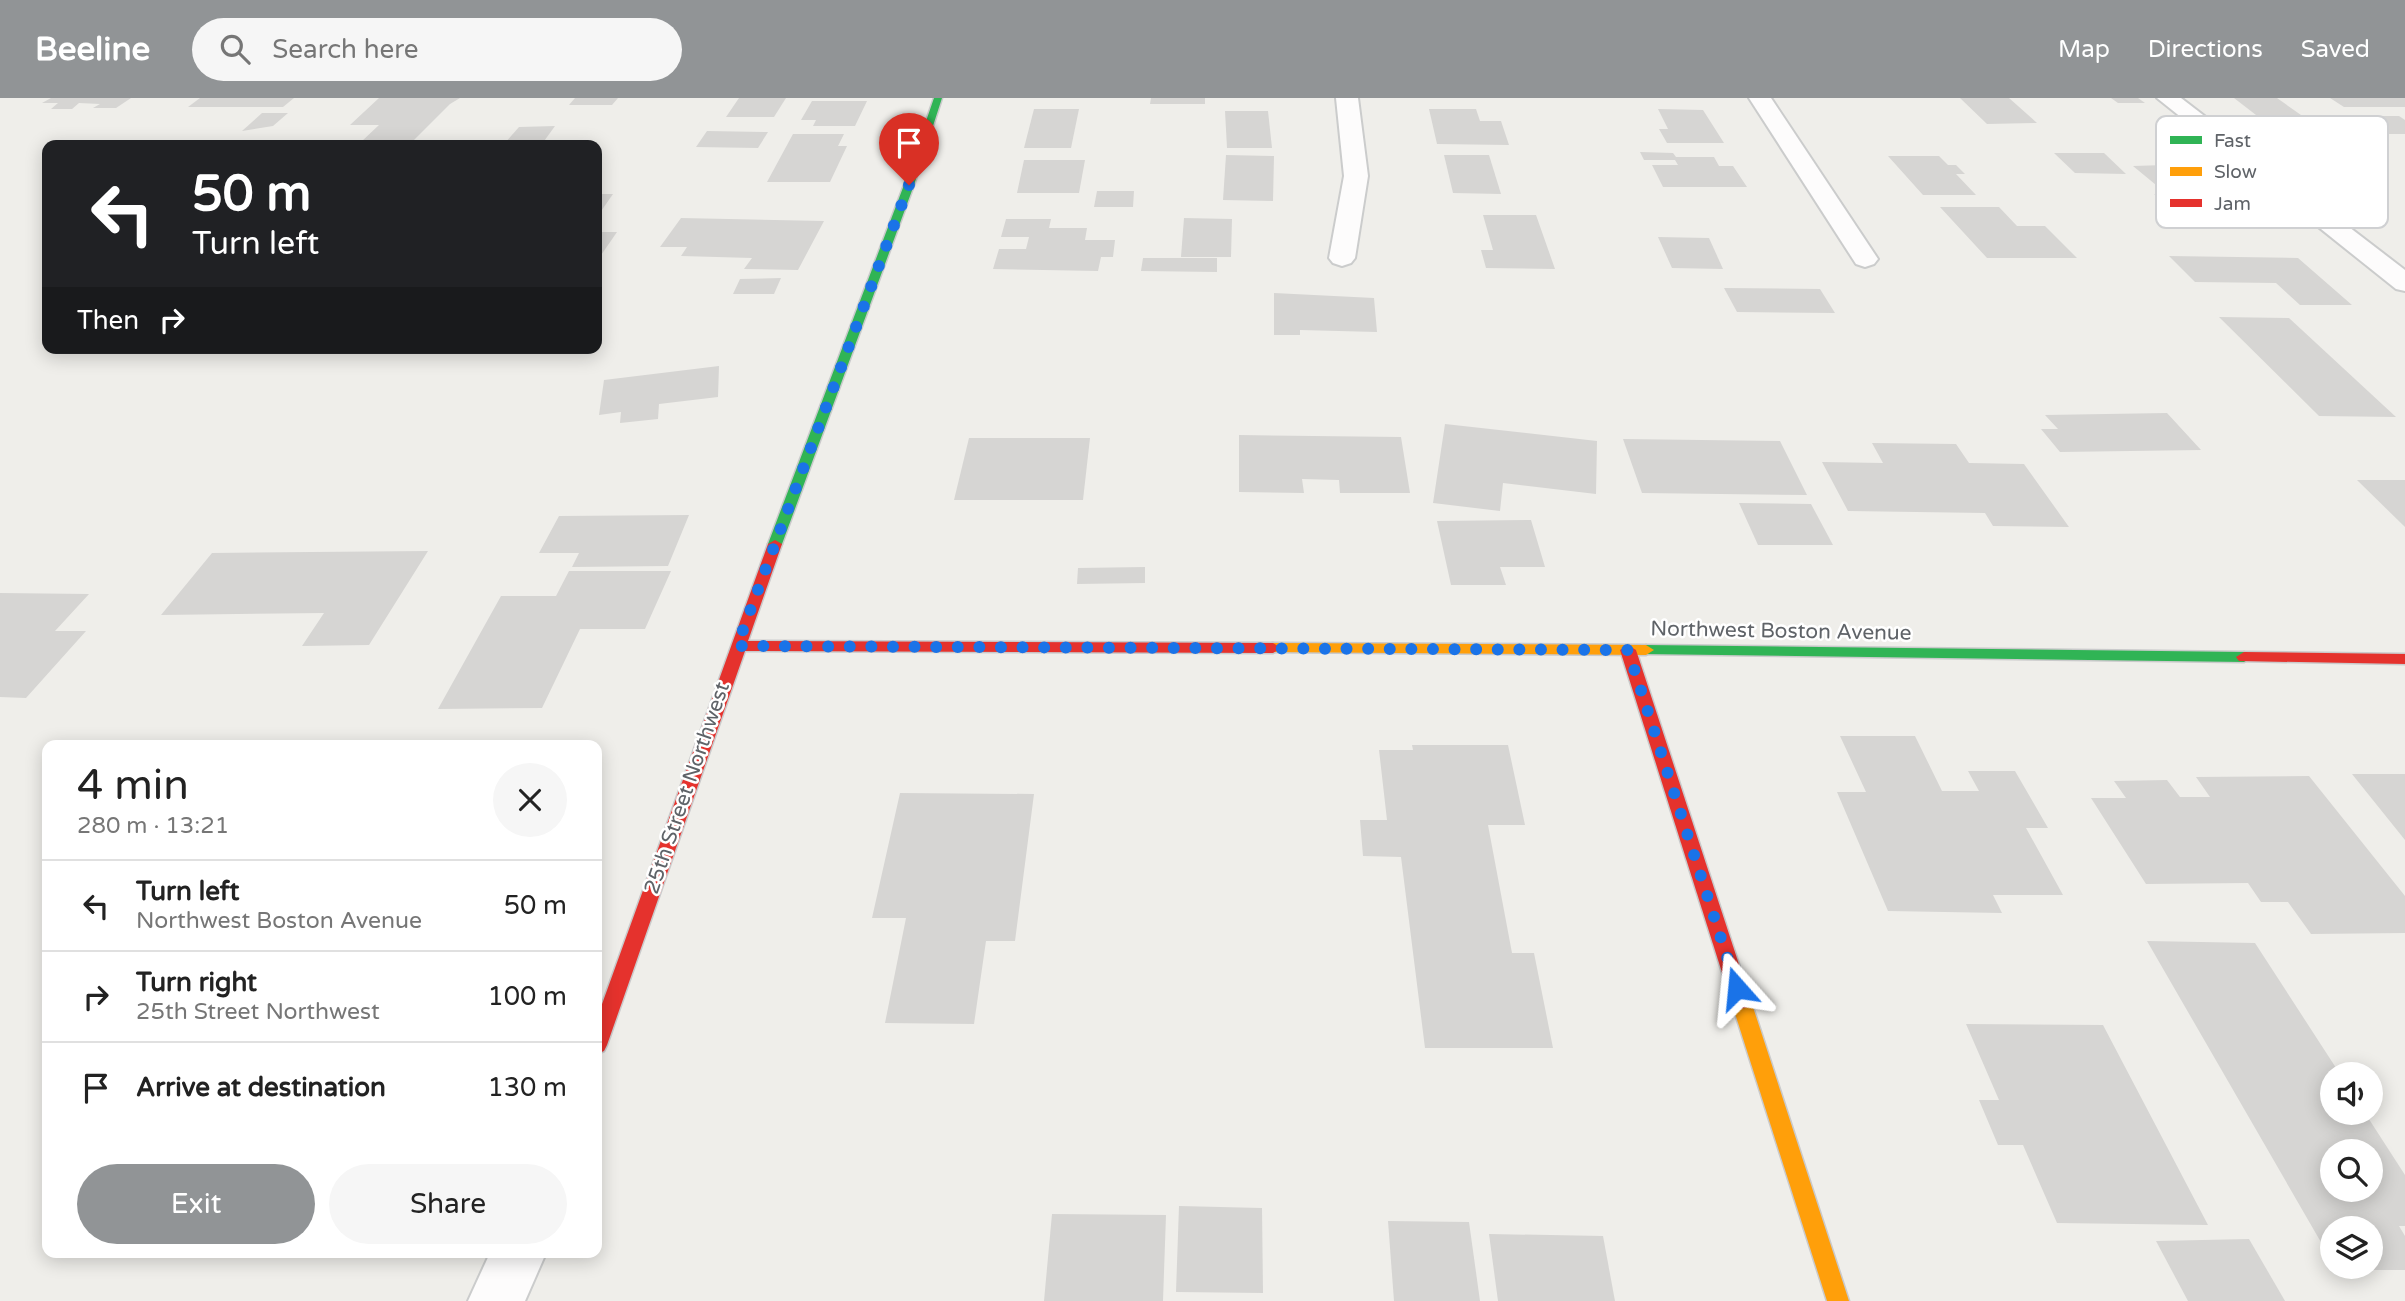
<!DOCTYPE html>
<meta charset="utf-8">
<style>
body{margin:0;font-family:"Varela Round",sans-serif;background:#f6f6f6;color:#222;height:100vh;display:flex;flex-direction:column;font-size:26px;white-space:nowrap}
*{box-sizing:border-box;margin:0}
p{font-size:23px;color:#767676}
.icon{flex:none;width:38px;height:38px;fill:none;stroke:currentColor;stroke-width:2;stroke-linecap:round;stroke-linejoin:round}
.map{position:relative;flex:1;overflow:hidden}
.drawer{position:absolute;left:42px;top:642px;width:560px;height:518px;display:flex;flex-direction:column;background:#fff;border-radius:14px;box-shadow:0 4px 18px #0003}
.drawer>*{flex:none}
.top-card{position:absolute;left:42px;top:42px;width:560px;height:214px;border-radius:14px;box-shadow:0 4px 18px #0003;background:#202124;color:#fff;overflow:hidden}
.fabs{position:absolute;left:2320px;top:964px;display:grid;gap:14px}
.fabs a{display:grid;place-items:center;width:63px;height:63px;border-radius:50%;background:#fff;box-shadow:0 4px 18px #0003;font-size:35px}
.pin{position:absolute;display:grid;place-items:center;width:60px;height:60px;color:#fff;margin:-72px -30px;border-radius:50% 50% 50% 0;rotate:-45deg;box-shadow:0 0 7px #0007}
.pin .icon{rotate:45deg}
.me{position:absolute;width:77px;margin:-38px;rotate:342deg;stroke-linejoin:round;filter:drop-shadow(0 0 5px #0008)}
.turn{display:flex;align-items:center;gap:24px;height:147px;padding:0 35px;font-size:32px}
.turn .icon{width:91px;height:91px;stroke-width:2.5}
.turn b{display:block;font-size:49px;line-height:60px}
.then{display:flex;align-items:center;height:66px;padding:0 35px;background:#0003;gap:14px;font-size:26px}
.round{display:grid;place-items:center;flex:none;width:74px;height:74px;border-radius:37px;background:#f6f6f6}
.headline{display:flex;align-items:center;justify-content:space-between;height:119px;padding:0 35px}
h1{font-size:42px;font-weight:600;line-height:52px}
.primary-button{display:flex;gap:14px;margin-top:auto;padding:14px 35px}
.primary-button a{flex:1;height:80px;border-radius:42px;background:#919496;color:#fff;font-size:28px;font-weight:600;line-height:80px;text-align:center}
.primary-button a+a{background:#f6f6f6;color:#222}
ul{padding:0;list-style:none}
li{display:flex;align-items:center;gap:21px;height:91px;padding:0 35px;border-top:2px solid #e0e0e0}
li div{flex:1}
li b{display:block;font-size:26px}
li em{font-style:normal}
header{display:flex;align-items:center;gap:42px;box-sizing:border-box;height:98px;padding:0 35px;background:#919496;color:#fff}
header strong{font-size:33px}
nav{display:flex;gap:38px;margin-inline-start:auto;font-size:24px}
.search{width:490px;height:63px;background:#f6f6f6;display:flex;align-items:center;gap:18px;box-sizing:border-box;padding:0 24px;border-radius:38px;color:#767676;font-size:26px}
.map>svg:first-child{display:block}
.building{fill:#d6d5d3;fill-rule:evenodd}
.lines{fill:none;stroke-linecap:round;stroke-linejoin:round}
.street-casing{stroke:#cbcccc;stroke-width:4}
.fast-casing{stroke:#cacacb;stroke-width:3}
.slow-casing{stroke:#cacacb;stroke-width:3}
.jam-casing{stroke:#cacacb;stroke-width:3}
.street{fill:#fdfcfc;fill-rule:evenodd}
.fast{fill:#30b455;fill-rule:evenodd}
.slow{fill:#ff9f0a;fill-rule:evenodd}
.jam{fill:#e5322d;fill-rule:evenodd}
.route{stroke:#1a73e8;stroke-width:12;stroke-dasharray:0 21.6}
.labels{text-anchor:middle;dominant-baseline:central;stroke-width:5;stroke-linejoin:round;paint-order:stroke}
.street-label{font-size:21px;fill:#5f6368;stroke:#fff}
.key{fill:#fff;stroke:#cfd0d2;stroke-width:2}
.key-label{font-size:19px;fill:#5f6368}
</style>
<header>
<strong>Beeline</strong>
<div class="search"><svg class="icon" aria-label="search" viewBox="0 0 24 24"><circle cx="10" cy="10" r="6"/><path d="M15 15l6 6"/></svg>Search here</div>
<nav><a>Map</a><a>Directions</a><a>Saved</a></nav>
</header>
<div class="map">
<svg width="2405" height="1203" viewBox="0 0 2405 1203">
<rect width="100%" height="100%" fill="#efeeea"/>
<g class="building">
<path d="M51 0H131L116 10H93L100 6 79 5 72 11H51L58 5H42Z"/>
<path d="M200 0H294L283 9H188Z"/>
<path d="M379 0H460L450 6 413 43 361 44 379 27H350Z"/>
<path d="M575 0H618L612 7H569Z"/>
<path d="M739 0H786L774 19H726Z"/>
<path d="M1151 0H1205V6H1150Z"/>
<path d="M1960 0H2009L2037 25 1987 26Z"/>
<path d="M2111 0H2138L2145 5H2118Z"/>
<path d="M2234 0H2277L2301 17H2256Z"/>
<path d="M2330 0H2405V9H2344Z"/>
<path d="M812 3H867L855 28H813L816 22H801Z"/>
<path d="M1034 11H1079L1071 50H1024Z"/>
<path d="M1429 11H1476L1480 23H1501L1509 47 1437 46Z"/>
<path d="M1658 11 1703 12 1724 45H1667L1659 31H1668Z"/>
<path d="M1225 13H1268L1272 50H1227Z"/>
<path d="M262 15H288L273 28 242 33Z"/>
<path d="M2355 18H2399L2405 22V36H2382Z"/>
<path d="M555 28 542 46H504L519 29Z"/>
<path d="M707 33 768 34 758 50 696 49Z"/>
<path d="M793 36H844L838 48H847L830 84H767Z"/>
<path d="M1640 54 1673 55 1676 59H1714L1719 68H1733L1747 89H1663L1652 67H1678L1675 62H1644Z"/>
<path d="M2054 55H2104L2126 76 2075 75Z"/>
<path d="M1226 57 1274 58 1273 103 1223 102Z"/>
<path d="M1444 57H1489L1501 96 1453 95Z"/>
<path d="M1888 58H1939L1948 67H1956L1965 76H1956L1976 97H1923Z"/>
<path d="M1024 62H1085L1079 95H1017Z"/>
<path d="M2165 67 2180 79H2193L2234 111H2173L2154 96H2167L2133 68Z"/>
<path d="M1097 93H1134L1133 109H1094Z"/>
<path d="M597 96H613L597 119Z"/>
<path d="M1940 109H1999L2017 128H2045L2077 160H1987Z"/>
<path d="M1483 117H1536L1555 171 1486 170 1481 152H1493Z"/>
<path d="M681 120 824 123 798 172 744 171 752 160 681 158 687 149H660Z"/>
<path d="M1184 120 1232 121 1231 159H1181Z"/>
<path d="M1006 121H1051L1049 130H1087L1085 142H1115L1113 159H1101L1098 173 993 171 999 151H1026L1029 139H1001Z"/>
<path d="M597 134H617L597 163Z"/>
<path d="M1658 139 1709 140 1723 171 1672 170Z"/>
<path d="M2169 158 2298 160 2352 207H2300L2276 185 2195 184Z"/>
<path d="M1143 160H1217V174L1141 173Z"/>
<path d="M781 180 774 196H733L740 181Z"/>
<path d="M1724 190 1820 191 1835 215 1737 214Z"/>
<path d="M1274 195 1374 200 1377 234 1300 232V237H1274Z"/>
<path d="M2219 219 2289 220 2396 319 2319 318Z"/>
<path d="M719 268 718 299 659 306 658 321 620 325 621 314 599 317 604 282Z"/>
<path d="M2167 315 2201 352 2060 354 2041 331H2058L2045 317Z"/>
<path d="M1445 326 1597 343 1596 396 1503 385 1500 413 1433 405Z"/>
<path d="M1239 337 1401 339 1410 395H1340L1339 382 1302 381 1304 395 1239 394Z"/>
<path d="M969 340H1090L1083 402H954Z"/>
<path d="M1623 341 1780 343 1807 397 1642 395Z"/>
<path d="M1872 345 1956 346 1969 365 2024 366 2069 429 1993 428 1985 415 1848 413 1822 364 1883 365Z"/>
<path d="M2357 382H2405V429Z"/>
<path d="M1739 405 1811 406 1833 447H1758Z"/>
<path d="M689 417 668 468 572 469 579 455H539L559 418Z"/>
<path d="M1531 422 1545 469H1500L1506 487H1451L1437 423Z"/>
<path d="M428 453 369 547 302 548 324 515 161 517 212 455Z"/>
<path d="M1145 469V485L1077 486 1078 470Z"/>
<path d="M569 473H671L645 531H580L542 610 438 611 501 498H556Z"/>
<path d="M0 495 89 496 55 533H86L26 600 0 599Z"/>
<path d="M1840 638H1915L1942 693H1979L1968 673H2015L2048 730H2026L2063 797H1993L2002 815 1888 813 1837 694H1866Z"/>
<path d="M1412 647H1508L1525 727H1488L1512 855H1534L1553 950H1425L1401 759 1363 758 1360 722H1387L1379 652H1413Z"/>
<path d="M2352 676H2405V742Z"/>
<path d="M2309 678 2405 798V835L2311 836 2288 804H2261L2248 785 2146 786 2091 700H2126L2114 683 2167 682 2180 699H2210L2196 679Z"/>
<path d="M900 695 1034 696 1015 843H986L974 926 885 925 906 820H872Z"/>
<path d="M2147 843 2255 845 2340 976H2333V1015H2365L2405 1077V1128H2399L2405 1138V1172H2337L2335 1169H2371V1130H2333V1165ZM2333 1054H2371V1092H2333Z"/>
<path d="M1966 926 2103 927 2208 1127 2057 1125 2023 1047H1998L1979 1002H1999Z"/>
<path d="M1179 1108 1262 1110 1263 1195 1176 1194Z"/>
<path d="M1052 1116 1166 1117 1163 1203H1044Z"/>
<path d="M1388 1123 1469 1124 1480 1203H1394Z"/>
<path d="M1489 1136 1603 1138 1615 1203H1498Z"/>
<path d="M2249 1141 2285 1203H2188L2156 1143Z"/>
</g>
<g class="lines">
<defs>
<g id="street">
<path d="M1336 0H1358L1368 78 1355 160 1351 165 1342 168 1333 165 1329 160 1344 78Z"/>
<path d="M1749 0H1771L1878 161 1874 166 1865 169 1856 166Z"/>
<path d="M2157 0H2181L2405 172V193L2396 191Z"/>
<path d="M490 1155H546L525 1203H468Z"/>
</g>
<g id="fast">
<path d="M934 0H942L914 87 782 446 780 449H770L768 446 904 87Z"/>
<path d="M1646 547 2244 554 2252 559 2244 564 1641 556 1638 552Z"/>
</g>
<g id="slow">
<path d="M1273 545 1646 547 1654 552 1646 557 1268 554 1265 550 1268 546Z"/>
<path d="M1741 895 1748 897 1751 903 1849 1203H1827L1731 903 1734 897Z"/>
</g>
<g id="jam">
<path d="M775 442 782 446 748 543 1273 545 1281 550 1273 555 745 553 607 947 604 953 597 956V920L768 446Z"/>
<path d="M1628 547 1636 552 1751 903 1748 909 1741 911 1734 909 1731 903 1620 552Z"/>
<path d="M2244 554 2405 556V566L2239 563 2236 559Z"/>
</g>
</defs>
<use href="#street" class="street-casing"/>
<use href="#fast" class="fast-casing"/>
<use href="#slow" class="slow-casing"/>
<use href="#jam" class="jam-casing"/>
<use href="#street" class="street"/>
<use href="#fast" class="fast"/>
<use href="#slow" class="slow"/>
<use href="#jam" class="jam"/>
</g>
<g class="lines">
<path class="route" d="M909 87 737 548 1628 552 1737 890"/>
</g>
<g class="labels">
<g class="street-label">
<text transform="translate(1781 533) rotate(1)">Northwest Boston Avenue</text>
<text transform="translate(687 690) rotate(-71)">25th Street Northwest</text>
</g>
</g>
<rect x="2156" y="18" width="232" height="112" rx="10" class="key"/>
<rect x="2170" y="38" width="32" height="8" fill="#30b455"/>
<rect x="2170" y="69" width="32" height="9" fill="#ff9f0a"/>
<rect x="2170" y="101" width="32" height="8" fill="#e5322d"/>
<g class="key-label">
<text x="2214" y="49">Fast</text>
<text x="2214" y="80">Slow</text>
<text x="2214" y="112">Jam</text>
</g>
</svg>
<div class="fabs">
<a><svg class="icon" aria-label="sound" viewBox="0 0 24 24"><path d="M4 9h4l5-4v14l-5-4H4zM17 9q2 3 0 6"/></svg></a>
<a><svg class="icon" aria-label="search" viewBox="0 0 24 24"><circle cx="10" cy="10" r="6"/><path d="M15 15l6 6"/></svg></a>
<a><svg class="icon" aria-label="layers" viewBox="0 0 24 24"><path d="M12 4l9 5-9 5-9-5zM3 14l9 5 9-5"/></svg></a>
</div>
<div class="pin" style="left:909px;top:87px;background:#d93025"><svg class="icon" aria-label="arrive" viewBox="0 0 24 24"><path d="M6 21V4h12l-3 4 3 4H6"/></svg></div>
<svg class="me" style="left:1737px;top:890px" viewBox="-20 -20 40 40"><path d="M0-17L14 15 0 8-14 15z" fill="#1a73e8" stroke="#fff" stroke-width="4"/></svg>
<div class="top-card">
<div class="turn"><svg class="icon" aria-label="left" viewBox="0 0 24 24"><path d="M17 20v-9H6M10 6l-5 5 5 5"/></svg><div><b>50 m</b>Turn left</div></div>
<div class="then">Then<svg class="icon" aria-label="right" viewBox="0 0 24 24"><path d="M7 20v-9h11M14 6l5 5-5 5"/></svg></div>
</div>
<section class="drawer">
<div class="headline"><div><h1>4 min</h1><p>280 m · 13:21</p></div><a class="round"><svg class="icon" aria-label="close" viewBox="0 0 24 24"><path d="M6 6l12 12M18 6L6 18"/></svg></a></div>
<ul>
<li><svg class="icon" aria-label="left" viewBox="0 0 24 24"><path d="M17 20v-9H6M10 6l-5 5 5 5"/></svg><div><b>Turn left</b><p>Northwest Boston Avenue</p></div><em>50 m</em></li>
<li><svg class="icon" aria-label="right" viewBox="0 0 24 24"><path d="M7 20v-9h11M14 6l5 5-5 5"/></svg><div><b>Turn right</b><p>25th Street Northwest</p></div><em>100 m</em></li>
<li><svg class="icon" aria-label="arrive" viewBox="0 0 24 24"><path d="M6 21V4h12l-3 4 3 4H6"/></svg><div><b>Arrive at destination</b></div><em>130 m</em></li>
</ul>
<div class="primary-button"><a>Exit</a><a>Share</a></div>
</section>
</div>
